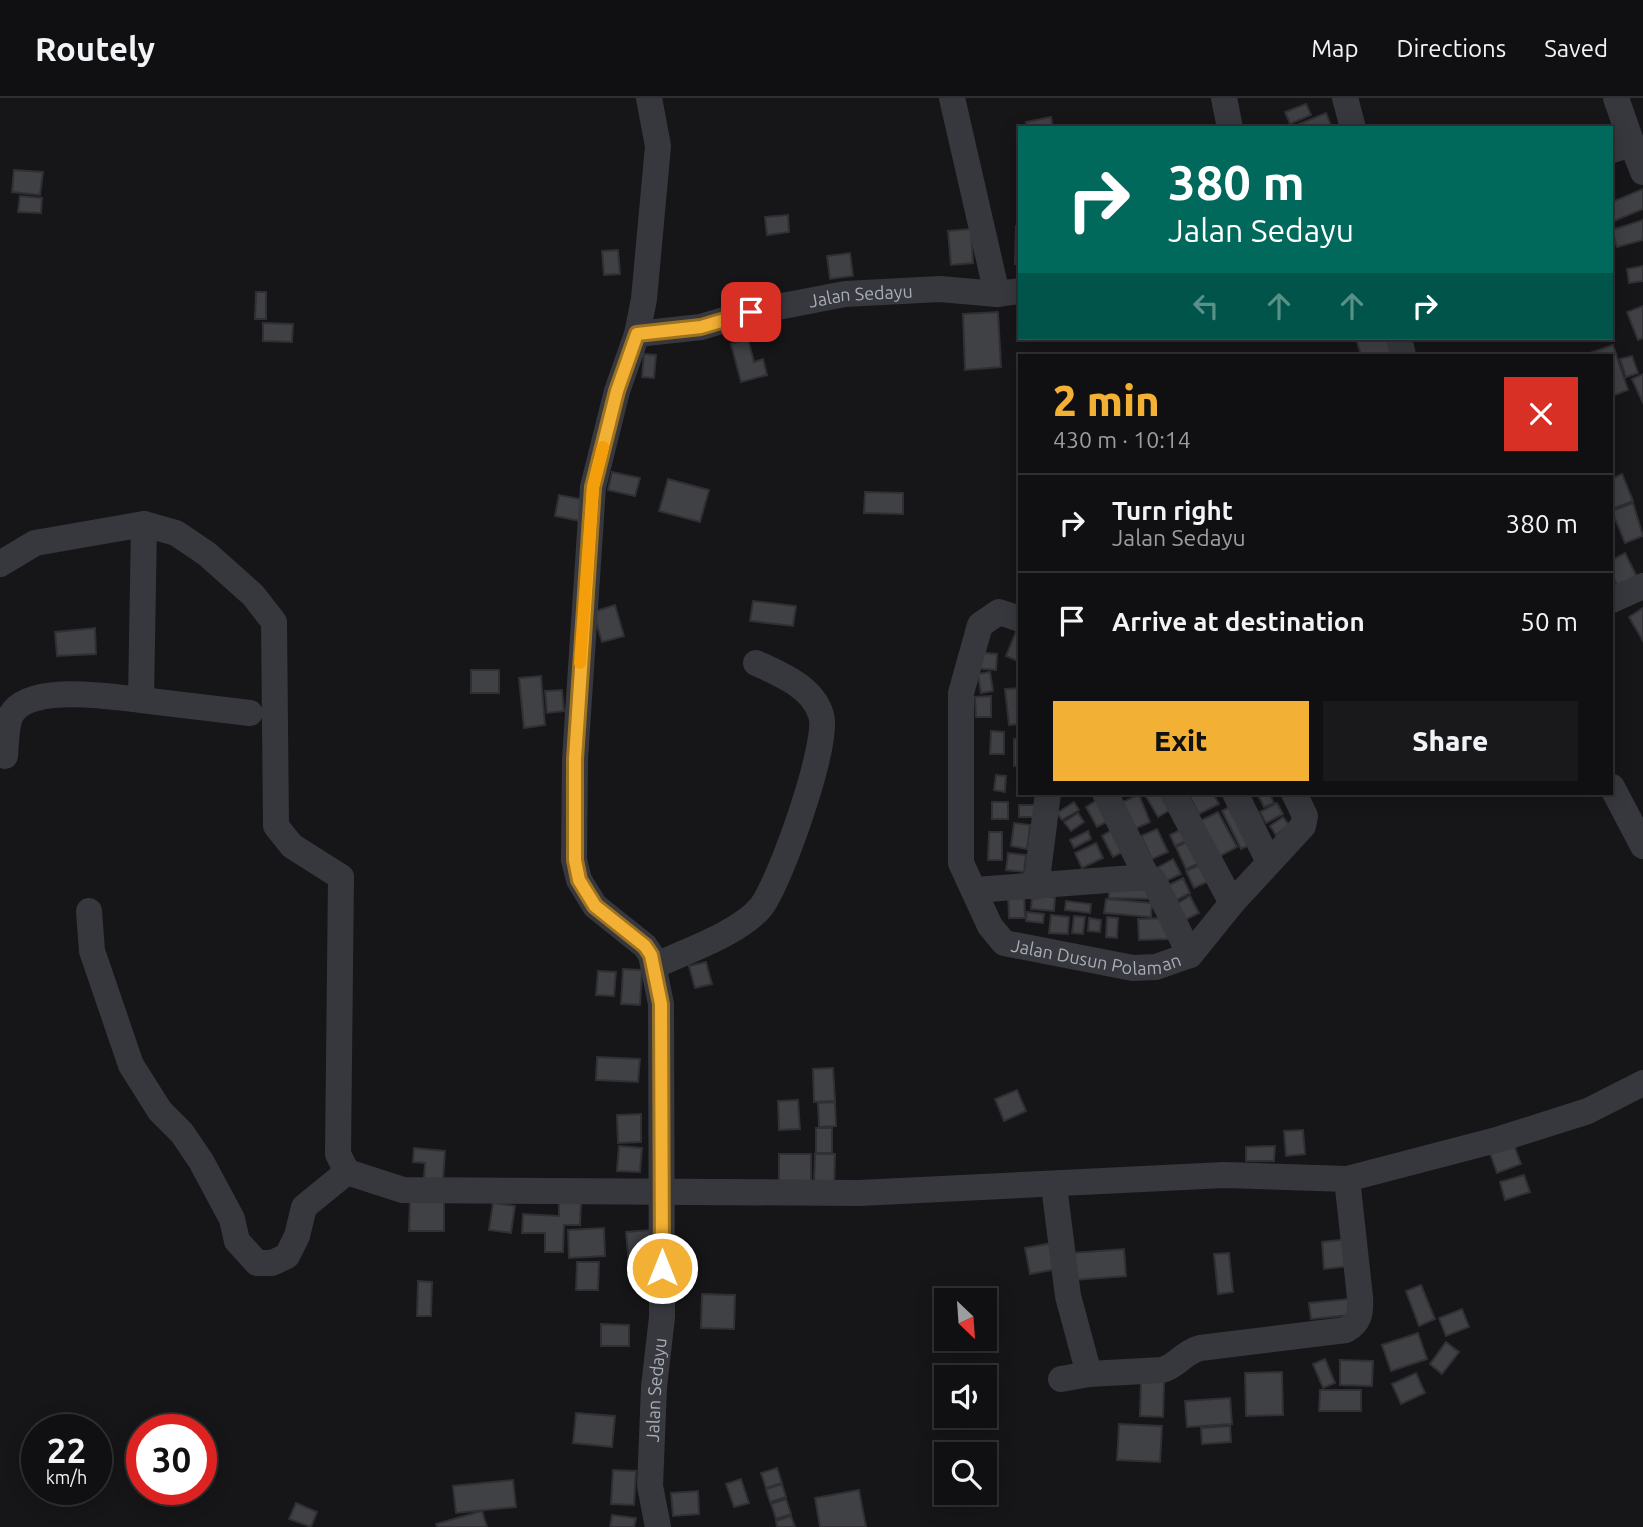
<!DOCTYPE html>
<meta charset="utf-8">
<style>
body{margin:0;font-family:Ubuntu,sans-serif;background:#19191b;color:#f1f3f6;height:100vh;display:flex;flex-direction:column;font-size:26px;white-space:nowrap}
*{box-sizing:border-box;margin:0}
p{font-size:23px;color:#9c9d9f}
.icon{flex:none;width:38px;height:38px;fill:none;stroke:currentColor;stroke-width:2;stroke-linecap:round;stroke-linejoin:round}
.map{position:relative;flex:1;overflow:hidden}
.drawer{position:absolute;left:1018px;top:256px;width:595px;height:441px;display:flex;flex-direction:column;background:#101012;border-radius:0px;box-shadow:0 4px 18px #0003,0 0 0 2px #303032}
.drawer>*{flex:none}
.guide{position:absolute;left:1018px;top:28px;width:595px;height:214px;border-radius:0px;box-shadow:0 4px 18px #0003,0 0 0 2px #303032;background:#00695c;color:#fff;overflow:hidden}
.needle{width:46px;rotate:155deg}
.tools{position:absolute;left:934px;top:1190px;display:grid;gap:14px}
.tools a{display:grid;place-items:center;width:63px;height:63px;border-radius:0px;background:#101012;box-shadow:0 4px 18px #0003,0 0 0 2px #303032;font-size:35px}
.speed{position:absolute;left:21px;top:1316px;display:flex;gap:14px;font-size:35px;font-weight:700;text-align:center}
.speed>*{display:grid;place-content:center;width:91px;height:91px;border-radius:50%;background:#101012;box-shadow:0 4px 18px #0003,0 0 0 2px #303032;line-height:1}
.speed small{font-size:18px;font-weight:400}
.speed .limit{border:10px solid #d22;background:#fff;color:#111}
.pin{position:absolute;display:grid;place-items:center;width:60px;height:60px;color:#fff;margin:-30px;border-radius:14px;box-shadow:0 4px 10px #0006}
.me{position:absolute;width:77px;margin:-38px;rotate:0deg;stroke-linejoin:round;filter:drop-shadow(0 0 5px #0008)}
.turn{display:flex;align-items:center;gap:24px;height:147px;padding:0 35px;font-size:32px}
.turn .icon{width:91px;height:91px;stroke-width:2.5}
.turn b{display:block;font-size:49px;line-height:60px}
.lanes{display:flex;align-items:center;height:66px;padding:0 35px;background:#0003;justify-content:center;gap:35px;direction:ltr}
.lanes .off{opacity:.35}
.round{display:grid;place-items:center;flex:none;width:74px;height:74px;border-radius:0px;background:#19191b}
.head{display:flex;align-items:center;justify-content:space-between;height:119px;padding:0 35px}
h1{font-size:42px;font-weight:800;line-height:52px;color:#f2b134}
.button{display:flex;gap:14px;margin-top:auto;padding:14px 35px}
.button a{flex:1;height:80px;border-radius:0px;background:#f2b134;color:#111;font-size:28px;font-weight:800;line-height:80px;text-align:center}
.button a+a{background:#19191b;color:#f1f3f6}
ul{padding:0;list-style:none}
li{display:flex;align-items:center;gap:21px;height:98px;padding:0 35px;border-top:2px solid #303032}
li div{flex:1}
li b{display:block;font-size:26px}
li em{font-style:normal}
header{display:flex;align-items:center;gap:42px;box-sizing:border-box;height:98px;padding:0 35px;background:#101012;border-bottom:2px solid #303032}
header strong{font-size:33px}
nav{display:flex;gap:38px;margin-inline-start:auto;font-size:24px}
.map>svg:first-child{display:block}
.building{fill:#404145;stroke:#303034;stroke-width:2}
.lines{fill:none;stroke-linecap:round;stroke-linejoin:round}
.minor{stroke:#37383d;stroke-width:26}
.route-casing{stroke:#9d7322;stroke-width:18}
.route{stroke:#f2b134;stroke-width:12}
.slow{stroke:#f59e0b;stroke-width:12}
.labels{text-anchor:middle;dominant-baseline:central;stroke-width:6;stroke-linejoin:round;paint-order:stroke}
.street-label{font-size:18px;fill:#a8adb8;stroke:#111113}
</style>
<header>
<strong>Routely</strong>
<nav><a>Map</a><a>Directions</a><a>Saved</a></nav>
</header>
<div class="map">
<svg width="1643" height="1429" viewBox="0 0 1643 1429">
<rect width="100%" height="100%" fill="#161618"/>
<g class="building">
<path d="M1306 6 1311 17 1290 26 1285 14Z"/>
<path d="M1326 15 1332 30H1301L1299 26Z"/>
<path d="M1051 19 1053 30H1027L1026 24Z"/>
<path d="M14 72 43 74 40 97 12 94Z"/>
<path d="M1643 91V111L1614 123 1612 104Z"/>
<path d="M20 98 42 100 41 115 18 114Z"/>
<path d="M788 117 789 134 767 137 765 119Z"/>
<path d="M1643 122V142L1617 149 1612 132Z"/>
<path d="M1016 128H1020V166H1015Z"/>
<path d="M971 131 973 165 951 167 948 133Z"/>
<path d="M618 152 620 176 604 177 602 153Z"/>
<path d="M850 155 853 178 830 181 827 158Z"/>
<path d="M1643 168V183L1629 185 1627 171Z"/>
<path d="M256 194H266V221H255Z"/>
<path d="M1643 208V240L1638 242 1627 214Z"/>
<path d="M998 214 1001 269 965 272 963 216Z"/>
<path d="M263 225 293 226 292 244 263 243Z"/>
<path d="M1362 240H1389L1390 257H1361L1356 241Z"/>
<path d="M748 241 754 264 763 261 767 277 741 284 731 246Z"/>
<path d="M1613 247 1628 292 1612 298V257L1587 256Z"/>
<path d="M644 256 656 257 654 280 642 279Z"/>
<path d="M1632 258 1638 275 1626 279 1620 261Z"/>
<path d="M1643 276V305L1632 281Z"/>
<path d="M612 374 640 380 635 398 608 392Z"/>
<path d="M1622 376 1633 403 1612 411V381Z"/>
<path d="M668 381 709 392 700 424 659 413Z"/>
<path d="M865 394 903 395V416L864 415Z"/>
<path d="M559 397 585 402 580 423 555 418Z"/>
<path d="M1633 405 1643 438 1625 445 1612 413Z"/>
<path d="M1625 455 1637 479 1618 489 1612 477V462Z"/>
<path d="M753 503 796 508 793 528 750 523Z"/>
<path d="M615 507 624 538 602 544 593 514Z"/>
<path d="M1643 510V543L1629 519Z"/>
<path d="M95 530 96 556 57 558 55 534Z"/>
<path d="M1017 531 1020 532V564L1006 558Z"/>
<path d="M973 554 997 556 996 572 972 570Z"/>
<rect x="471" y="572" width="28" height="23"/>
<path d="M990 574 993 593 981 595 978 576Z"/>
<path d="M541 578 545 627 524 630 519 580Z"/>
<path d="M1020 590V626L1009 627 1005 591Z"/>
<path d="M562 592 564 613 547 615 545 593Z"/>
<path d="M991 598V619H976L975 599Z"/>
<path d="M991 633 1004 634V656H990Z"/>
<path d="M1014 641H1020V667L1014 668Z"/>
<path d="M996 677 1006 678 1005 694 994 692Z"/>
<path d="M1144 695H1167L1175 709 1158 719Z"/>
<path d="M1188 695H1213L1219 706 1199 716Z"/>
<path d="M1257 695H1269L1274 705 1264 709Z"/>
<path d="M1139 697 1150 724 1132 732 1120 705Z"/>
<path d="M1100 700 1112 721 1097 729 1086 709Z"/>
<rect x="992" y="704" width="16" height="17"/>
<path d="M1074 704 1079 712 1062 722 1057 715Z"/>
<path d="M1237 705 1256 744 1241 751 1222 713Z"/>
<path d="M1277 705 1283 716 1266 725 1260 714Z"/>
<rect x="1019" y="707" width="18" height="12"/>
<path d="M1218 714 1237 749 1220 758 1200 723Z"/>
<path d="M1078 715 1084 724 1071 733 1064 724Z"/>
<path d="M1283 719 1289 727 1276 737 1270 728Z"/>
<path d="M1014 725 1030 727 1027 751 1011 748Z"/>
<path d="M1184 730 1190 741 1175 748 1170 737Z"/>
<path d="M1114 731 1125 753 1113 759 1102 738Z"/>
<path d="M1157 731 1168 754 1152 761 1141 738Z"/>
<path d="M1088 733 1091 741 1074 750 1070 742Z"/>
<path d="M989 734H1002V762H988Z"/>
<path d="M1193 741 1204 763 1186 771 1176 749Z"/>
<path d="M1096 745 1103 760 1082 770 1075 755Z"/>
<path d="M1008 755 1026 757 1024 774 1006 772Z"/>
<path d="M1173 761 1181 776 1164 784 1157 770Z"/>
<path d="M1202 766 1209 783 1194 790 1186 773Z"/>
<path d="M1183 780 1190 795 1175 803 1167 788Z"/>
<path d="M1109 791 1154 792V801L1109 800Z"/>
<path d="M1024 792 1025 820H1009L1008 793Z"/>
<path d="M1032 798 1055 799 1054 813 1031 811Z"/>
<path d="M1190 798 1199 815 1181 824 1173 808Z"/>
<path d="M1106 801 1152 805 1151 819 1104 815Z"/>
<path d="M1066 803 1091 806 1090 815 1065 812Z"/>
<path d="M1027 814 1044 816 1043 825 1026 823Z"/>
<path d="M1051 817 1069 819 1068 836 1049 835Z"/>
<path d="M1074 818 1085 819 1083 836 1072 835Z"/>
<path d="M1107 819 1118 820 1117 840 1106 839Z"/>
<path d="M1089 820 1101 822 1100 834 1088 833Z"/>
<path d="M1169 820 1170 841 1139 842 1138 821Z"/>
<path d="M706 864 712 886 695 890 689 868Z"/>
<path d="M623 871 642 872 640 907 621 906Z"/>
<path d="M598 873 616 874 614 898 596 897Z"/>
<path d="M597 959 640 961 638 984 596 982Z"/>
<path d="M833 970 835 1003 814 1004 813 971Z"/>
<path d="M1017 992 1026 1013 1004 1023 995 1001Z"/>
<path d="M798 1002 800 1031 779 1032 778 1003Z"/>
<path d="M835 1004 836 1028 819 1029 818 1005Z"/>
<path d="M641 1016V1044L618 1045 617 1017Z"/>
<rect x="816" y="1030" width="16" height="25"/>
<path d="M1303 1032 1305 1056 1286 1058 1284 1033Z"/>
<path d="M1514 1047 1521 1066 1497 1075 1490 1055Z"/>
<path d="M619 1048 642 1050 640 1074 617 1073Z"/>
<path d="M1275 1048 1274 1063H1246V1049Z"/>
<path d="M414 1050 445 1053 443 1082 424 1081 425 1065 413 1064Z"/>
<rect x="779" y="1056" width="32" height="27"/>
<path d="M815 1056H835L834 1090 814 1089Z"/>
<path d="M1524 1077 1530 1094 1505 1102 1500 1084Z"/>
<path d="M559 1102 581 1103 580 1127H564L563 1154H545V1135H522L523 1116 559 1118Z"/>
<path d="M410 1103H444V1133H409Z"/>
<path d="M493 1105 515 1108 511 1135 489 1132Z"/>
<path d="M604 1130 605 1158 569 1160 568 1132Z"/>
<path d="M650 1132 654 1175 630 1178 626 1134Z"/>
<path d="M1348 1141 1351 1168 1324 1171 1322 1144Z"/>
<path d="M1052 1145 1057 1171 1030 1176 1025 1150Z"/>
<path d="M1124 1151 1126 1178 1074 1182 1072 1155Z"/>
<path d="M1229 1155 1233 1194 1218 1196 1214 1156Z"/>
<path d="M577 1164H599L598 1192H576Z"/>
<path d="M418 1183 432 1184 431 1218H417Z"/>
<path d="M1421 1187 1435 1221 1419 1228 1406 1193Z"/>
<path d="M702 1196 735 1197 734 1231 701 1230Z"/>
<path d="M1348 1201 1350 1217 1311 1221 1309 1205Z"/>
<path d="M1462 1211 1469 1229 1446 1238 1439 1220Z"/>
<path d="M601 1226 629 1227V1248H601Z"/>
<path d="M1418 1235 1427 1261 1391 1273 1382 1247Z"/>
<path d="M1446 1244 1459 1254 1442 1276 1430 1266Z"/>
<path d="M1325 1261 1335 1285 1323 1290 1313 1266Z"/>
<path d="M1340 1262 1373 1263 1372 1288 1340 1287Z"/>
<path d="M1282 1274 1283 1317 1246 1318 1245 1275Z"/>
<path d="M1416 1275 1425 1295 1401 1306 1392 1286Z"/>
<path d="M1141 1283 1164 1284 1163 1319 1140 1318Z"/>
<path d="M1320 1292H1361V1313H1319Z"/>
<path d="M1230 1300 1232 1326 1187 1329 1185 1303Z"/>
<path d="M576 1315 615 1318 612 1349 573 1345Z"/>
<path d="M1119 1326 1162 1328 1160 1364 1117 1362Z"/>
<path d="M1230 1328 1231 1344 1202 1346 1201 1330Z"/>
<path d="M777 1370 782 1385 766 1390 761 1375Z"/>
<path d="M613 1372 636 1373 634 1407 611 1406Z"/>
<path d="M741 1381 749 1405 734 1409 726 1386Z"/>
<path d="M513 1382 516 1409 456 1415 453 1388Z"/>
<path d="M782 1386 786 1399 770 1404 766 1391Z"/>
<path d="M859 1392 866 1429H820L815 1400Z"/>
<path d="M698 1393 699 1416 673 1418 671 1395Z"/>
<path d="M786 1401 791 1416 776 1421 771 1406Z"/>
<path d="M296 1405 317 1414 311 1429 289 1421Z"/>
<path d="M482 1413 487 1429H437L436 1426Z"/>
<path d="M612 1417 636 1420 634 1429H610Z"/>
<path d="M791 1418 795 1429H777L776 1423Z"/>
</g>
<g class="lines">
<g class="minor">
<path d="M952 0 997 196"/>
<path d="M1224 0 1230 30"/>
<path d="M1345 0 1353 30"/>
<path d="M1616 0 1632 46"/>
<path d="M1612 52 1632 46 1643 74"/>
<path d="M637 236 644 201 658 48 649 0"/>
<path d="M1399 240 1403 257"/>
<path d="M0 466 35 445 144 426 176 435 207 456 253 497 274 524 276 728 292 748 341 779 338 1056 347 1074 403 1092 859 1095 1224 1077 1347 1081 1500 1041 1588 1013 1643 985"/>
<path d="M1612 502 1643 488"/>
<path id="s1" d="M1020 521 999 514 980 527 961 595V765L990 828 1004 845 1133 870 1156 869 1190 857 1232 805 1303 728 1305 718 1294 695"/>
<path d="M141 602 250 615"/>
<path d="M5 658C6 646 6 630 10 619 25 584 112 599 141 602L144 426"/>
<path d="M1612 689 1643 748"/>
<path d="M1105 695 1147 779"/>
<path d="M1173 695 1232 805"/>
<path d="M1235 695 1269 764"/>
<path d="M1036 789 1048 695"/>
<path d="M975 792 1147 779 1153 781 1190 857"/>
<path d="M89 813 92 853 131 967 160 1013 182 1035 201 1063 232 1121 237 1143 257 1165H272L287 1158 297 1138 304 1109 347 1074"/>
<path d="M654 868C684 854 740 835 761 809 780 785 830 644 821 617 813 589 780 576 756 565"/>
<path d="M1054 1088 1068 1198 1089 1276"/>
<path d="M1061 1281 1089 1276 1162 1272C1178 1268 1182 1255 1200 1250L1346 1232C1360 1224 1361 1214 1360 1199L1347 1081"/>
<path id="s2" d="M658 1429 650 1388 654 1289 662 1219 661 906 651 857 645 848 595 808 579 782 574 762 575 661 593 389 617 293 637 236 701 229 751 214 845 196 940 191 997 196 1020 193"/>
</g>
</g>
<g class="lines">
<defs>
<path id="route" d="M662 1170 661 906 651 857 645 848 595 808 579 782 575 762V661L593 389 617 293 637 236 701 229 751 214"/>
</defs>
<use href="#route" class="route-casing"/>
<use href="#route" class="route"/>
<path class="slow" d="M580 565 593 389 603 349"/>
</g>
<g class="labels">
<g class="street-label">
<text stroke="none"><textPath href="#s2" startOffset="1461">Jalan Sedayu</textPath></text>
<text stroke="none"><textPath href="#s1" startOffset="471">Jalan Dusun Polaman</textPath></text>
<text stroke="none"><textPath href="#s2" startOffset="138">Jalan Sedayu</textPath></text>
</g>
</g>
</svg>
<div class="tools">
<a><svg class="needle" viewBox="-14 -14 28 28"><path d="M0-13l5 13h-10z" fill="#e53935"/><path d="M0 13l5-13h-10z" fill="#9c9d9f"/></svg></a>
<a><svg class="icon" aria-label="sound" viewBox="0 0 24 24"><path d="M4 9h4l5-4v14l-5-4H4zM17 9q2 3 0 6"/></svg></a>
<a><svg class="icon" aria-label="search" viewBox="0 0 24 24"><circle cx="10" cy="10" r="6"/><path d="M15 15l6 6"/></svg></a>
</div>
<div class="speed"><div>22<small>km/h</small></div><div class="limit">30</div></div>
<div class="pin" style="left:751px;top:214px;background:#d93025"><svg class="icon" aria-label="arrive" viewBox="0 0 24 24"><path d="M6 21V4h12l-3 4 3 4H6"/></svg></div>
<svg class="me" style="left:662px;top:1170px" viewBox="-20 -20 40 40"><circle r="17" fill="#f2b134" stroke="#fff" stroke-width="3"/><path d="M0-11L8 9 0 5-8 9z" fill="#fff"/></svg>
<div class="guide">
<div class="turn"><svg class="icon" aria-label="right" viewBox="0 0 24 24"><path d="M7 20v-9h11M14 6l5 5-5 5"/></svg><div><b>380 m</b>Jalan Sedayu</div></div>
<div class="lanes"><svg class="icon off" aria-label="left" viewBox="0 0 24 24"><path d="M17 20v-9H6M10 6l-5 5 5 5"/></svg><svg class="icon off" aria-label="ahead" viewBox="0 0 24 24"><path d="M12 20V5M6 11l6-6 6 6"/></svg><svg class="icon off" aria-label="ahead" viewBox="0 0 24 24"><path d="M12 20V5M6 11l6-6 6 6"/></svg><svg class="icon" aria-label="right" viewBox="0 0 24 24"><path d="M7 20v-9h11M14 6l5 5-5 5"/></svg></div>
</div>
<section class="drawer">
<div class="head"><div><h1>2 min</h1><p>430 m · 10:14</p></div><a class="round" style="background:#d93025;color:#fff"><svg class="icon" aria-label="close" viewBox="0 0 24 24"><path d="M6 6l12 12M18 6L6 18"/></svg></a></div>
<ul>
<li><svg class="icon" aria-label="right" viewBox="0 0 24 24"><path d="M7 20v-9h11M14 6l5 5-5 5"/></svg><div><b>Turn right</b><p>Jalan Sedayu</p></div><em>380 m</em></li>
<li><svg class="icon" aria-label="arrive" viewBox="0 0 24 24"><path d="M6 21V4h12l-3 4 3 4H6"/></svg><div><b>Arrive at destination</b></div><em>50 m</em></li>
</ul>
<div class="button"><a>Exit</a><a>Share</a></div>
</section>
</div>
